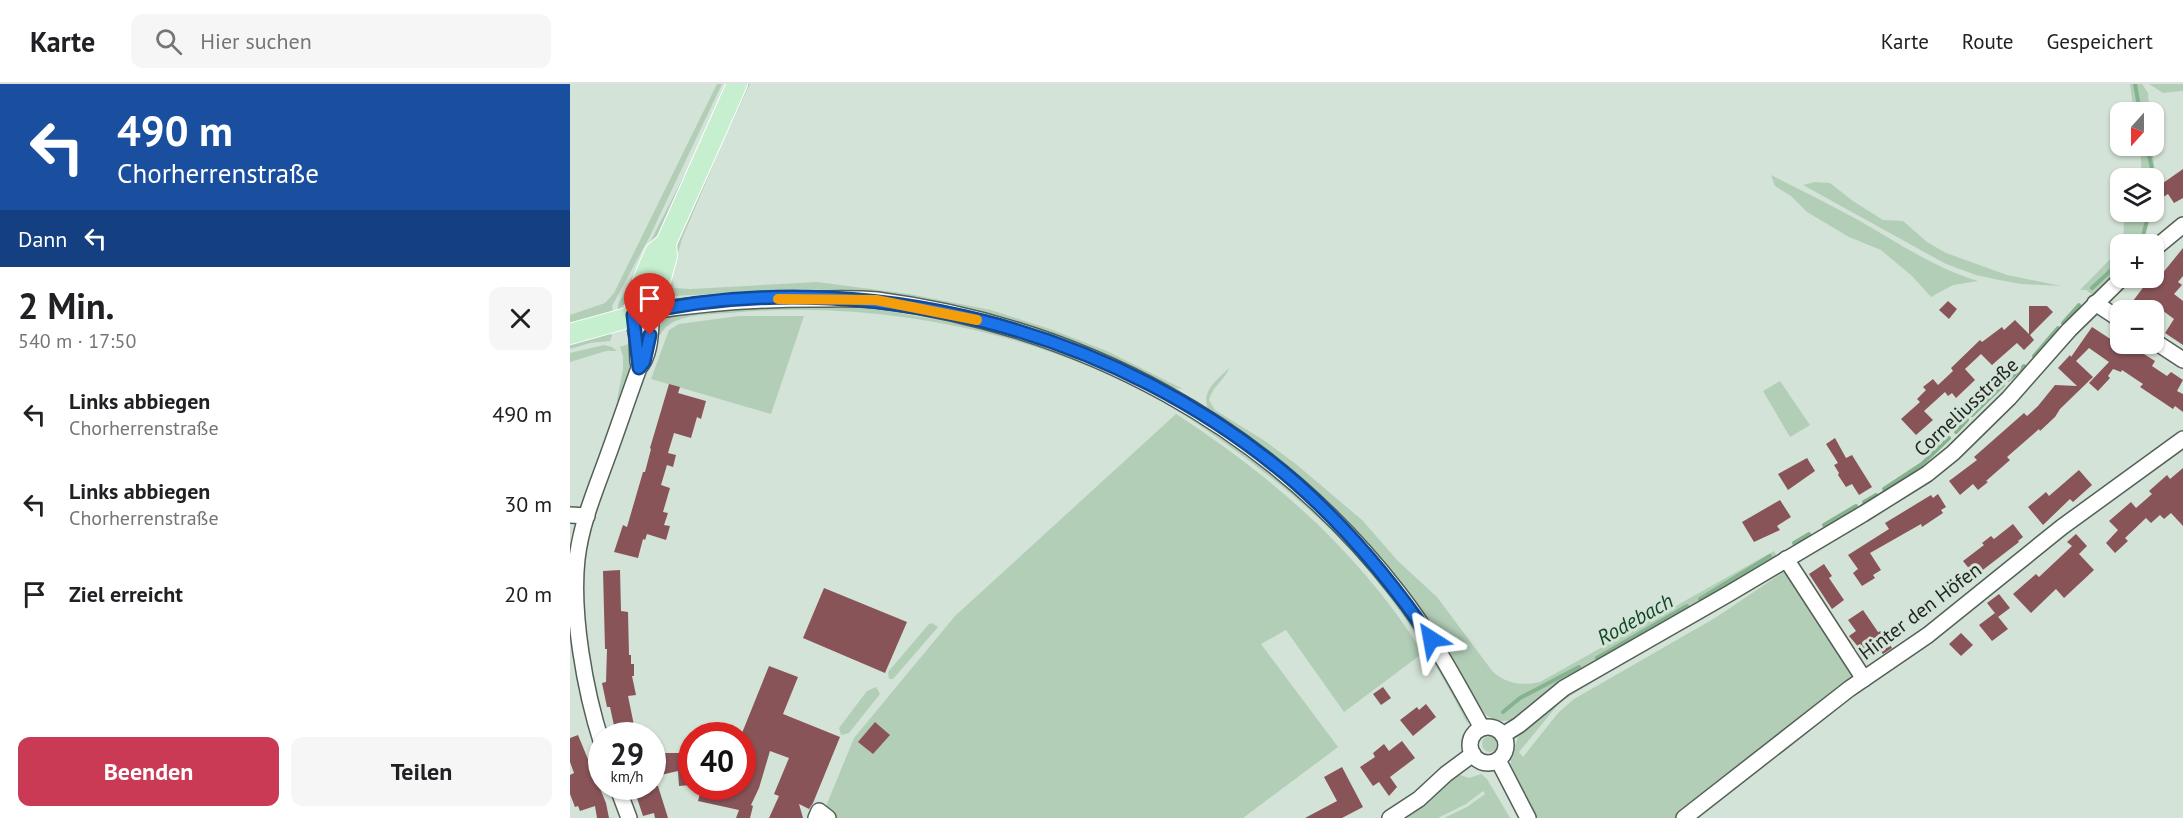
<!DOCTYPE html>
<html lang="de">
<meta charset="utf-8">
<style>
body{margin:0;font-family:"PT Sans",sans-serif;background:#f6f6f6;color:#202124;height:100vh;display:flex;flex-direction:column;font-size:22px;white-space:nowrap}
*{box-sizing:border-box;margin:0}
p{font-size:20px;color:#757577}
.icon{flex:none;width:33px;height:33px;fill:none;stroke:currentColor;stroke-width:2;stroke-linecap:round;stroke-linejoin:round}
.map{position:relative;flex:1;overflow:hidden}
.side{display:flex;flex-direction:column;background:#fff;width:570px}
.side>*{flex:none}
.hud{background:#1a4fa0;color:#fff;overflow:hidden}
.needle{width:39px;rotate:201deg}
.controls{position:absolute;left:1540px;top:18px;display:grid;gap:12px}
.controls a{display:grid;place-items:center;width:54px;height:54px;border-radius:12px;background:#fff;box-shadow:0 2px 4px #0004;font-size:30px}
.speed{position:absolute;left:18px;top:638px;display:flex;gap:12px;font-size:30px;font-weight:700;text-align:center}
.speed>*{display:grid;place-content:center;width:78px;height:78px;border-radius:50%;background:#fff;box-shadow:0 2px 4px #0004;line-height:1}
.speed small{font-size:15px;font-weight:400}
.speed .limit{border:9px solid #d22;background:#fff;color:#111}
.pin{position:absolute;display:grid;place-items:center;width:51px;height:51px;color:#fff;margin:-62px -26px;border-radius:50% 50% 50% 0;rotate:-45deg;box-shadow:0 0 6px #0007}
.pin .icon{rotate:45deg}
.me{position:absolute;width:66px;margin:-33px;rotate:326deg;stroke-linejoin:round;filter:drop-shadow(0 0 4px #0008)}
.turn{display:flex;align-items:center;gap:21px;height:126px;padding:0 18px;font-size:27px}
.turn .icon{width:78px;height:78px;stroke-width:2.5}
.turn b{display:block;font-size:42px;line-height:51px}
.then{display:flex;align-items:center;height:57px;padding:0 18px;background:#0003;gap:12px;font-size:22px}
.round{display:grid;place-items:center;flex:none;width:63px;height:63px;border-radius:12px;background:#f6f6f6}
.summary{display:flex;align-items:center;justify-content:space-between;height:102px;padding:0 18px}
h1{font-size:36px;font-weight:800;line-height:45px}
.button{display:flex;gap:12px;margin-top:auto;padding:12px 18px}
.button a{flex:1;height:69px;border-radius:12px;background:#ca3a54;color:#fff;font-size:24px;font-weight:800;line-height:69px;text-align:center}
.button a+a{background:#f6f6f6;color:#202124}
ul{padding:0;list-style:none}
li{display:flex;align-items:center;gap:18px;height:90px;padding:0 18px}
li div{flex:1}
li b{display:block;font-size:22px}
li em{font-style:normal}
header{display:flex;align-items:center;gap:36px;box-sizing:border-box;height:84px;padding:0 30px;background:#fff;border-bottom:2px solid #e0e0e0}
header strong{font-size:28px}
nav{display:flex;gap:33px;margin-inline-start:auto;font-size:21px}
.search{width:420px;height:54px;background:#f6f6f6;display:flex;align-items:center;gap:15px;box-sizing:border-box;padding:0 21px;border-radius:12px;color:#757577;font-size:22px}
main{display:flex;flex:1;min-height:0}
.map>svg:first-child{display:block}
.green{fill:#b2ceb7}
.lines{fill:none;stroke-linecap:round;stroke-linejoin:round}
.stream{stroke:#85b28f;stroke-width:4}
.building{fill:#885458}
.minor-casing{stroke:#546056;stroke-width:18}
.major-casing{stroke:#fff;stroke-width:22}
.minor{stroke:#fff;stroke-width:15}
.major{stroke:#c5efce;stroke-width:20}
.route-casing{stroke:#114b97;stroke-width:15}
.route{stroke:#1a73e8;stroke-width:10}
.slow{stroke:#f59e0b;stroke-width:10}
.labels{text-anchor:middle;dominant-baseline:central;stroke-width:6;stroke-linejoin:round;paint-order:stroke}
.street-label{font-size:20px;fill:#202621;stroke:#d4e3d7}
.water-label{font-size:21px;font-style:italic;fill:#124624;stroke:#d4e3d7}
</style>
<header>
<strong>Karte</strong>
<div class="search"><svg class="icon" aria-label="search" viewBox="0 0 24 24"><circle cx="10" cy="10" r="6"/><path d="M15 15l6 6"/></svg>Hier suchen</div>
<nav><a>Karte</a><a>Route</a><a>Gespeichert</a></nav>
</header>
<main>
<section class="side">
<div class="hud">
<div class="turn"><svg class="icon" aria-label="left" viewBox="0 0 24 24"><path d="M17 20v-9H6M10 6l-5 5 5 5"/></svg><div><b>490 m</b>Chorherrenstraße</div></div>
<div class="then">Dann<svg class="icon" aria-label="left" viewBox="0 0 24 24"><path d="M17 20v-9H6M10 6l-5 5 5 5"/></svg></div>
</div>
<div class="summary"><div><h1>2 Min.</h1><p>540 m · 17:50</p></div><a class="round"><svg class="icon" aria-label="close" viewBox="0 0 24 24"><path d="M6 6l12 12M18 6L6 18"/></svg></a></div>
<ul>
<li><svg class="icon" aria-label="left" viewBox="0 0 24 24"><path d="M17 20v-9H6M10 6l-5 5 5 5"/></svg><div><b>Links abbiegen</b><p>Chorherrenstraße</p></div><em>490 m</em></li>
<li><svg class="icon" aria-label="left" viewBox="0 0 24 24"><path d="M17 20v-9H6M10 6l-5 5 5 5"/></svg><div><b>Links abbiegen</b><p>Chorherrenstraße</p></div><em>30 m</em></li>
<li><svg class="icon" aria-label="arrive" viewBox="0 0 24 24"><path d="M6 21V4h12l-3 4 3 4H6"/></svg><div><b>Ziel erreicht</b></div><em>20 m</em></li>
</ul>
<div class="button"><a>Beenden</a><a>Teilen</a></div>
</section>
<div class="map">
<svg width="1613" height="734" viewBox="0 0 1613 734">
<rect width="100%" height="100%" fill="#d4e3d7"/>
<g class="green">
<path d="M147 0H152L79 154 42 222 43 228 0 240V231L35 219 44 209Z"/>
<path d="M157 0 92 146 77 170 58 217 48 226V221L124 72Z"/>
<path d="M173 0H180L152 60 112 155 101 193 104 204 121 205 247 198 339 210 421 226 483 246 537 267 613 305 597 303 563 284 486 253 301 209 233 205 104 212 97 200 98 185 112 140Z"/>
<path d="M1560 0H1572L1578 9 1579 28H1564Z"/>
<path d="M1579 0H1613V7L1593 9Z"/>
<path d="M1570 62H1582L1587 109 1584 111V94H1572Z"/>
<path d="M1201 91C1230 106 1259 120 1288 136 1327 158 1364 184 1408 197L1383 201 1361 213 1342 192 1311 166 1279 153 1237 128 1221 112 1205 102Z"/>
<path d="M1245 98 1260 99 1283 117 1313 136 1333 137 1357 158 1376 169 1437 191 1491 202 1451 200 1429 196 1406 191 1376 180 1233 101Z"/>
<path d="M1560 128H1584L1568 160H1553L1554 139Z"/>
<path d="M1551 164V184L1523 211 1516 206H1510Z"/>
<path d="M177 222 301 224 418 245 452 254 519 279 595 315 596 320C469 247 305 215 160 229 137 231 102 229 90 251H85L92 238 96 234Z"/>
<path d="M169 232H234L201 330 81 295 99 246 109 240Z"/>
<path d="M40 247 42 252 40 257 20 259 0 265V259Z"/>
<path d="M62 259 66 269 50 322 47 316 53 285V272L50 263Z"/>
<path d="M34 261 42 263 47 267H36L0 278V269Z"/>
<path d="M659 284C655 296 643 301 639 316L645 326 695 357 727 381 792 436 828 477 867 513 923 588C938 600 951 602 970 598L1204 467 1208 474 946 634C934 639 925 638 915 630 872 563 830 491 773 434 733 393 685 357 638 325 631 307 647 296 659 284Z"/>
<path d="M1210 297 1240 341 1220 353 1193 307Z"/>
<path d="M615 326 674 365 756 436 809 495 848 546 895 627 898 641C861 567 814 497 755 440 710 398 661 362 610 328Z"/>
<path d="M606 330C705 394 790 469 853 569L774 628 716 546 691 560 768 663 673 734H262L254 727 284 654 385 532Z"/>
<path d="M1215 487 1218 488 1287 593 1110 734H966L941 681V675L948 653 993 612 1198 493 1146 527 1067 571 990 618 949 668 953 673 988 629 1004 615 1145 534Z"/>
<path d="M362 539 368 543 323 595H319L318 588 359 540Z"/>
<path d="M306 603 310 610 279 649 271 651 269 644 297 607Z"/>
<circle cx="920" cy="660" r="8"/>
<path d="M911 690 917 695 940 734H874L897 723 915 710 913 707 896 720 868 734H832L881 694 890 691 899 694Z"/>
</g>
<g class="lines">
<g class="stream">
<path d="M1565 0 1570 28"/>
<path d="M1577 62 1584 94"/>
<path d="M1571 160 1579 128"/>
<path d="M1522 204 1551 177"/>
<path d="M1493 239 1509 221"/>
<path d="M1464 272 1488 244"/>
<path d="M1438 296 1454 282"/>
<path d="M1402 331 1433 301"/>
<path d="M1386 348 1397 336"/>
<path d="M1314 405 1352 380 1379 354"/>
<path d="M1294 418 1306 411"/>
<path d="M1254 441 1286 422"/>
<path d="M1224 459 1239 450"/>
<path d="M1130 515 1200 472"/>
<path d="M1027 574 1117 522"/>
<path d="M933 628 950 614 1009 583"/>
</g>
</g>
<g class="building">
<path d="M1613 85V114L1604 119 1598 110 1593 113 1586 104Z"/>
<path d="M1613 164V192L1608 198 1612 201 1604 210 1613 217V261L1595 249 1604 235 1592 226H1575L1563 217 1578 197 1583 201Z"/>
<path d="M1378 217 1387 225 1379 235 1369 226Z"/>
<path d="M1459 222H1477L1483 228 1460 251 1464 256 1454 266 1447 259 1422 281 1411 270 1395 285 1405 296 1386 314 1382 309 1378 312 1375 308 1354 327 1363 336 1346 351 1331 335 1350 318 1347 315 1356 306 1353 303 1363 295 1368 301 1383 287 1381 284 1410 256 1412 258 1432 243 1434 246 1445 236 1459 250Z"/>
<path d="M1522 243 1545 258 1551 249V260H1558L1585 277 1582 282 1597 292 1601 288 1613 296 1607 307 1613 310V328L1605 322 1603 325 1570 303 1573 300 1552 286 1551 288 1543 285 1538 292 1540 294 1528 307 1519 299 1539 278 1519 264 1506 277 1523 293 1490 325 1485 333 1470 347 1469 345 1437 373 1440 376 1416 397 1418 398 1408 406 1403 400 1390 411 1379 397 1407 376 1404 373 1454 329 1457 332 1468 322 1485 301 1507 302 1488 284 1500 271 1501 273Z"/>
<path d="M99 300 110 303 108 309 136 317 131 335 127 333 121 354 104 349 98 369 106 371 103 383 97 381 91 401 100 404 93 428 98 429 94 441 100 442 96 456 77 450 75 456 73 455 68 474 44 468 53 441 57 443 73 388H75L81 365 80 364Z"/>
<path d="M1265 354 1276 374 1282 371 1302 403 1289 411 1282 400 1276 403 1268 391 1269 389 1264 381 1268 379 1256 360Z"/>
<path d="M1237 374 1245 387 1218 406 1208 390Z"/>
<path d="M1613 384V442L1601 429 1594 435 1590 431 1581 439 1576 434 1555 454 1558 457 1545 469 1536 459 1548 446 1539 437 1561 418 1566 424 1582 410 1579 407 1597 391 1600 395Z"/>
<path d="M1509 386 1522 401 1503 418 1500 415 1473 441 1458 423 1476 408 1479 412Z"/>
<path d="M1368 410 1376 423 1371 426 1373 429 1352 443 1351 440 1300 469 1311 486 1303 491 1305 494 1292 502 1283 489 1288 485 1278 471 1319 445 1315 439 1361 411 1363 414Z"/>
<path d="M1210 416 1221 433 1207 442 1210 446 1184 458 1172 438Z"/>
<path d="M1443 440 1453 453 1448 457 1449 458 1405 492 1393 477 1414 461 1412 459 1421 452 1424 455Z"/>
<path d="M1506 450 1517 462 1509 470 1524 486 1494 514 1486 505 1461 529 1443 510 1466 490 1469 493 1502 462 1497 458Z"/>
<path d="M1254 480 1262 492 1259 494 1274 516 1262 525 1239 490Z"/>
<path d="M50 486 51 527 58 528 59 571H61V580H64V592H62L66 611 58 612 66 651H46L40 623H37L32 599 36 598 37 565H35L33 487Z"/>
<path d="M254 504 337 538 315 589 233 554Z"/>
<path d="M1429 510 1440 524 1428 533 1417 519Z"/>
<path d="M1293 526 1308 548 1311 547 1322 564 1313 570 1309 565 1297 573 1279 552 1286 547 1278 536Z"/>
<path d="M1425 529 1438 545 1422 557 1409 541Z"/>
<path d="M1391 549 1403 561 1391 572 1379 560Z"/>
<path d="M199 582 228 593 213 630 270 653 243 719 239 725 229 720 233 734H199L209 712 204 710 219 674 200 667 189 704 181 721 183 722 180 734H166L169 726 128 717 132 702H172V649Z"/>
<path d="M813 603 821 614 811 621 803 610Z"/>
<path d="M856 620 866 633 843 652 830 636 847 623 849 626Z"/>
<path d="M305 638 320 651 303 670 288 658Z"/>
<path d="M8 651 36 719 39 734H27L25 722 10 727 8 722 5 723 0 710V691L4 689 0 678V654Z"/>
<path d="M832 657 845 674 820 693 827 703 819 712 809 698 803 702 790 683 805 673 803 669 814 660 819 667Z"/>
<path d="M92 663V669H120V682H118L120 701 109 702 108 687 82 693V665Z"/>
<path d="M772 683 793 723 772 734H735L767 717 754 693Z"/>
<path d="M73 702H88L98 734H85L84 729 73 732 64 705Z"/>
</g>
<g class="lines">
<defs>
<g id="minor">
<path d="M1584 165 1613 141"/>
<path d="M1525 219 1551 236"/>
<path d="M63 231 67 254 68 278"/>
<path d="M1584 257 1613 276"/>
<path d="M0 431 17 432"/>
<path d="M1216 475 1294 595"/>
<circle cx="918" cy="661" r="18"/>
<path d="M933 651 949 641 994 604 1160 509 1293 430 1357 390 1383 369 1439 314 1499 246 1552 194"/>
<path d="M32 660C15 607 1 530 7 475 11 440 25 407 37 374 48 344 58 314 69 284 82 269 80 245 82 227 135 219 188 215 242 215 263 215 285 214 307 216 513 243 699 342 828 508 861 550 886 597 912 644"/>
<path d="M928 676 958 734"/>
<path d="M47 702 59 734"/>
<path d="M246 734 249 727 258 734"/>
<path d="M820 734 849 715 876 690 903 670"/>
<path d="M1114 734 1279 605 1358 551 1492 443 1613 355"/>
</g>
<g id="major">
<path d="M63 231 74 194 85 168 96 159 167 0"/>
<path d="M0 250 82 227 97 172 96 159"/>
</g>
</defs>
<use href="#minor" class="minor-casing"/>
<use href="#major" class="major-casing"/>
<use href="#minor" class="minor"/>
<use href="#major" class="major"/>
</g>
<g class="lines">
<defs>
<path id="route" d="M80 251 74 278 69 284 63 231C292 178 549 245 726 399 778 445 822 498 861 555"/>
</defs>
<use href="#route" class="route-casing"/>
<use href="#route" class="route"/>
<path class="slow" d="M208 215 306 216 407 236"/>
</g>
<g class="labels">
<g class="street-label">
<text transform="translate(1396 323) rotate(-43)">Corneliusstraße</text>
<text transform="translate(1350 527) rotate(-37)">Hinter den Höfen</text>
</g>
<g class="water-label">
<text transform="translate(1065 535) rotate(-29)">Rodebach</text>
</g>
</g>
</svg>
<div class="controls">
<a><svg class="needle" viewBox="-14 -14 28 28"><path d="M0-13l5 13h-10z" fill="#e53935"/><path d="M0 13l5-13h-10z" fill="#757577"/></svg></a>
<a><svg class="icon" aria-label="layers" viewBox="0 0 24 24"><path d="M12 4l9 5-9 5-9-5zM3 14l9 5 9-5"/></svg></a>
<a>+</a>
<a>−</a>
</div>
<div class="speed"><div>29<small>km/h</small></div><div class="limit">40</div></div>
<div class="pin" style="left:80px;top:251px;background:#d93025"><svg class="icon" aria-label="arrive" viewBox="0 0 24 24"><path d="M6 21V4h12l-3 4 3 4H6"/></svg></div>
<svg class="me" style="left:861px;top:555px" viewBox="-20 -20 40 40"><path d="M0-17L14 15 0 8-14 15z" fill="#1a73e8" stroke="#fff" stroke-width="4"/></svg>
</div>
</main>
